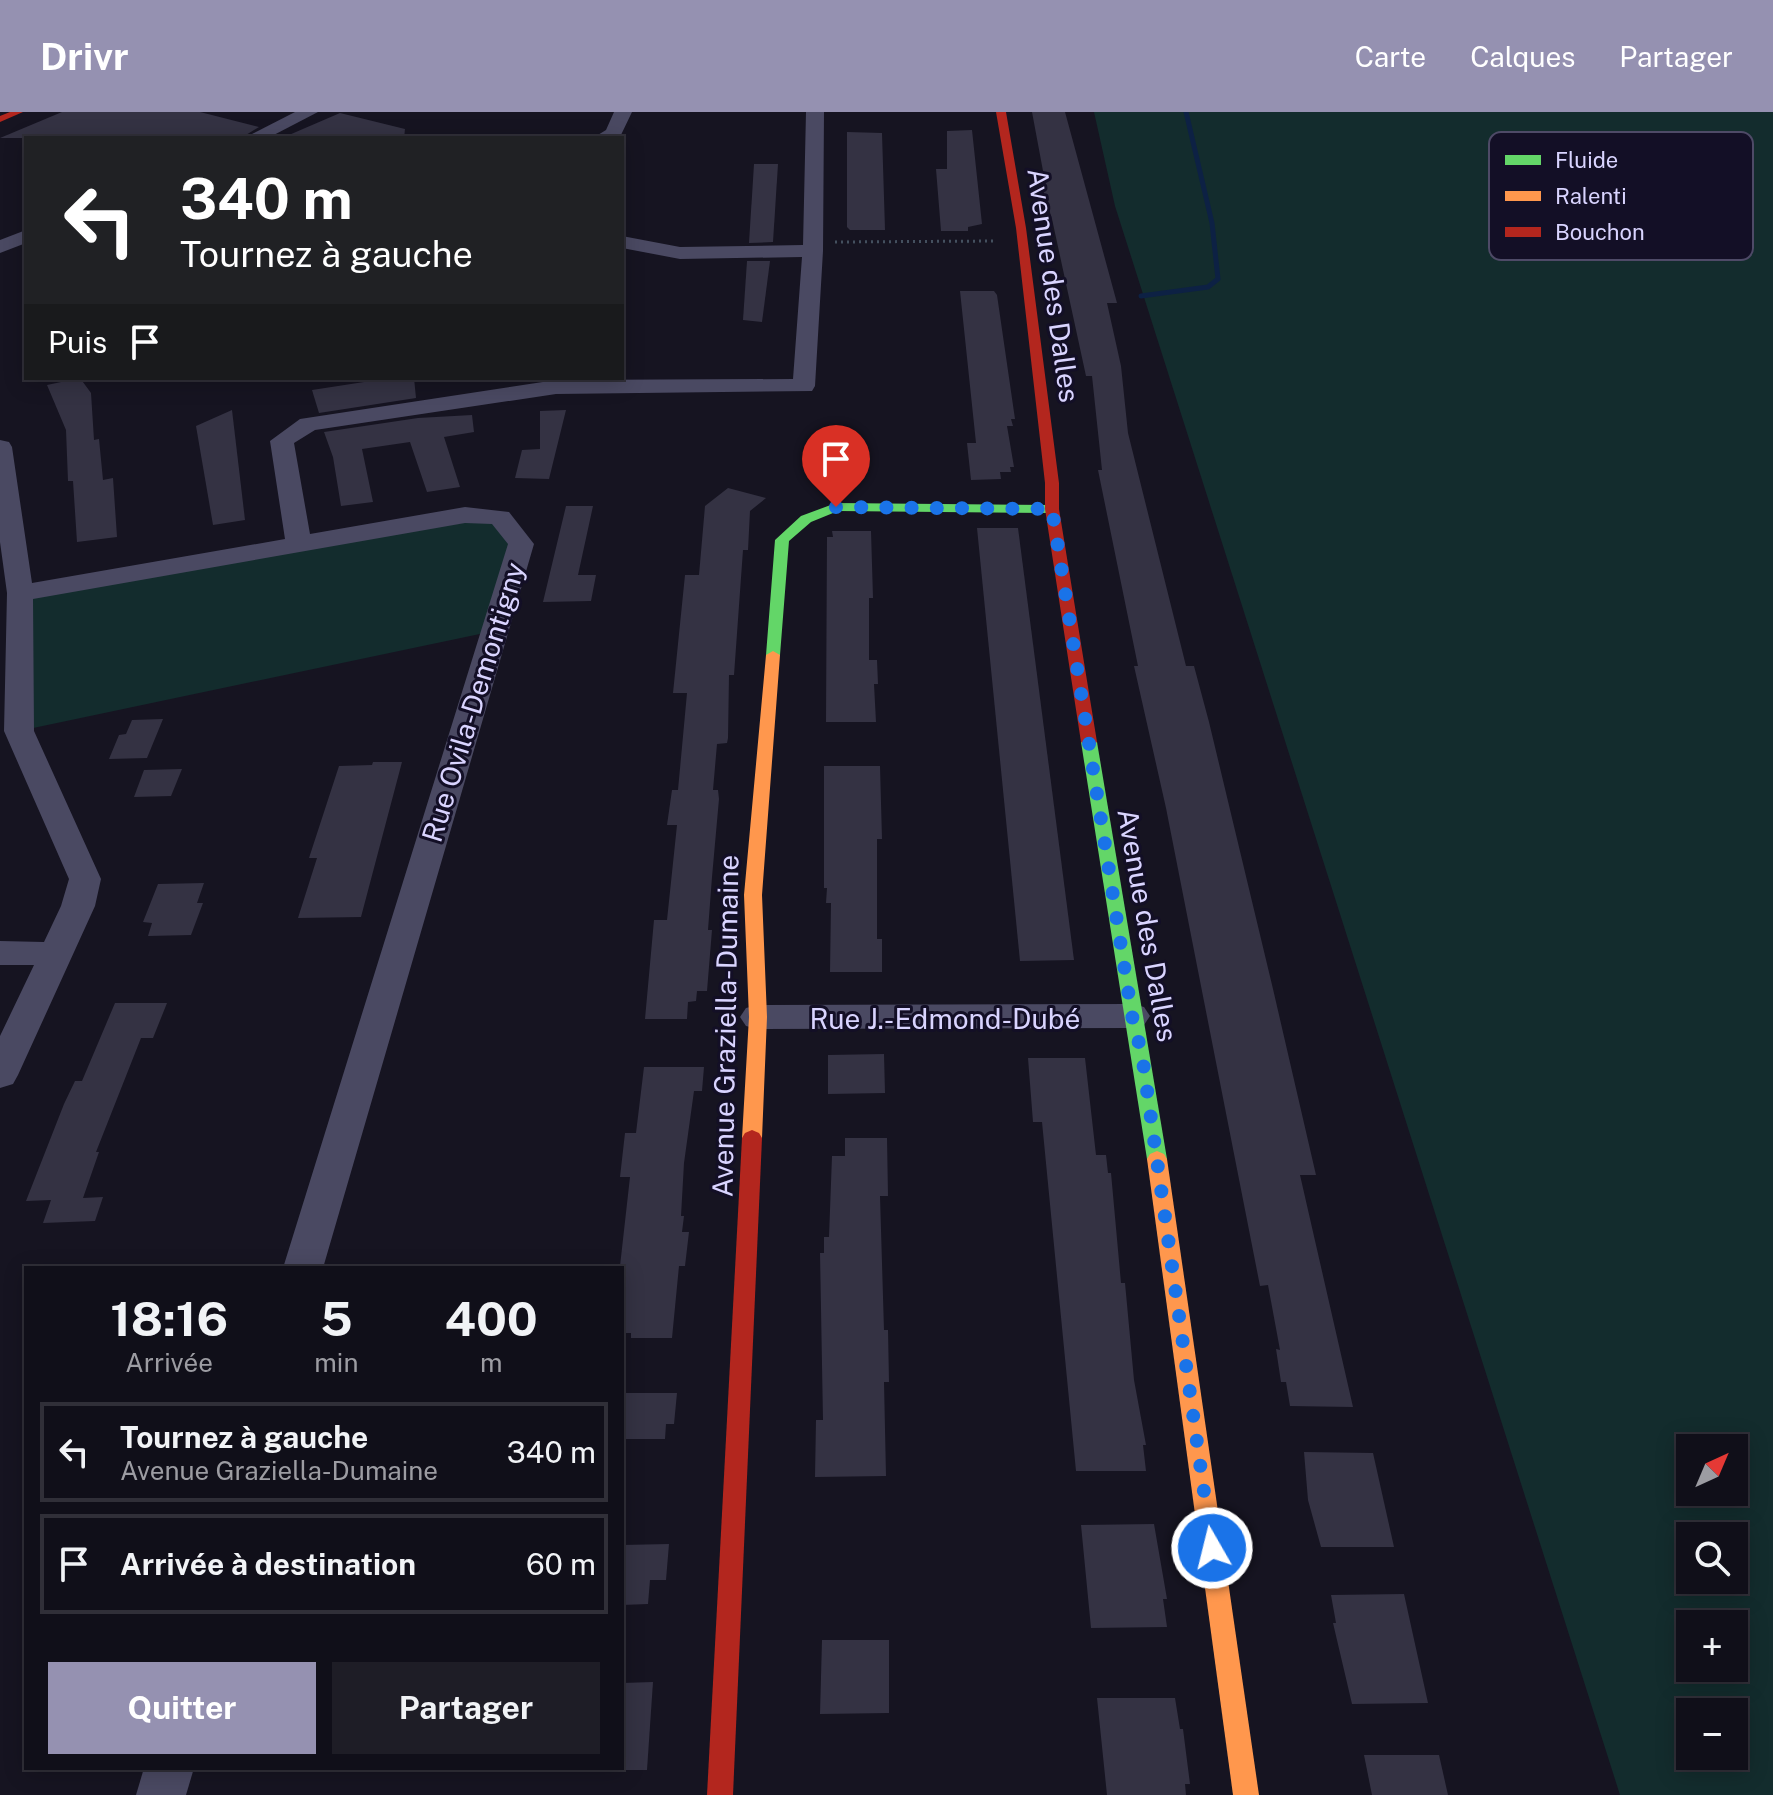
<!DOCTYPE html>
<html lang="fr">
<meta charset="utf-8">
<style>
body{margin:0;font-family:"Public Sans",sans-serif;background:#1e1d26;color:#f1f3f6;height:100vh;display:flex;flex-direction:column;font-size:30px;white-space:nowrap}
*{box-sizing:border-box;margin:0}
p{font-size:26px;color:#9c9ca2}
.icon{flex:none;width:44px;height:44px;fill:none;stroke:currentColor;stroke-width:2;stroke-linecap:round;stroke-linejoin:round}
.map{position:relative;flex:1;overflow:hidden}
.side{position:absolute;left:24px;top:1154px;width:600px;height:504px;display:flex;flex-direction:column;background:#100f19;border-radius:0px;box-shadow:0 4px 20px #0003,0 0 0 2px #302f38}
.side>*{flex:none}
.guide{position:absolute;left:24px;top:24px;width:600px;height:244px;border-radius:0px;box-shadow:0 4px 20px #0003,0 0 0 2px #302f38;background:#202124;color:#fff;overflow:hidden}
.needle{width:52px;rotate:44deg}
.tools{position:absolute;left:1676px;top:1322px;display:grid;gap:16px}
.tools a{display:grid;place-items:center;width:72px;height:72px;border-radius:0px;background:#100f19;box-shadow:0 4px 20px #0003,0 0 0 2px #302f38;font-size:40px}
.pin{position:absolute;display:grid;place-items:center;width:68px;height:68px;color:#fff;margin:-82px -34px;border-radius:50% 50% 50% 0;rotate:-45deg;box-shadow:0 0 8px #0007}
.pin .icon{rotate:45deg}
.me{position:absolute;width:88px;margin:-44px;rotate:352deg;stroke-linejoin:round;filter:drop-shadow(0 0 6px #0008)}
.turn{display:flex;align-items:center;gap:28px;height:168px;padding:0 24px;font-size:36px}
.turn .icon{width:104px;height:104px;stroke-width:2.5}
.turn b{display:block;font-size:56px;line-height:68px}
.then{display:flex;align-items:center;height:76px;padding:0 24px;background:#0003;gap:16px;font-size:30px}
.eta{display:flex;justify-content:space-evenly;align-items:center;height:136px;text-align:center}
.eta b{font-size:48px;font-weight:700;line-height:56px}
.primary-button{display:flex;gap:16px;margin-top:auto;padding:16px 24px}
.primary-button a{flex:1;height:92px;border-radius:0px;background:#9591b1;color:#fff;font-size:32px;font-weight:700;line-height:92px;text-align:center}
.primary-button a+a{background:#1e1d26;color:#f1f3f6}
ul{padding:0;list-style:none}
li{display:flex;align-items:center;gap:24px;height:100px;margin:0 16px 12px;padding:0 8px;border:4px solid #302f38;border-radius:0px}
li div{flex:1}
li b{display:block;font-size:30px}
li em{font-style:normal}
header{display:flex;align-items:center;gap:48px;box-sizing:border-box;height:112px;padding:0 40px;background:#9591b1;color:#fff}
header strong{font-size:38px}
nav{display:flex;gap:44px;margin-inline-start:auto;font-size:28px}
.map>svg:first-child{display:block}
.green{fill:#132c2d;fill-rule:evenodd}
.lines{fill:none;stroke-linecap:round;stroke-linejoin:round}
.stream{stroke:#0d2144;stroke-width:5}
.building{fill:#343243}
.path{stroke:#44505f;stroke-width:3;stroke-dasharray:2 4;stroke-linecap:butt}
.street{fill:#4a4962;fill-rule:evenodd}
.fast{fill:#63d668;fill-rule:evenodd}
.slow{fill:#ff974d;fill-rule:evenodd}
.jam{fill:#b3261e;fill-rule:evenodd}
.route{stroke:#1a73e8;stroke-width:14;stroke-dasharray:0 25.2}
.labels{text-anchor:middle;dominant-baseline:central;stroke-width:6;stroke-linejoin:round;paint-order:stroke}
.street-label{font-size:28px;fill:#d9d4ff;stroke:#130f26}
.key{fill:#130f26;stroke:#4e4a67;stroke-width:2}
.key-label{font-size:22px;fill:#d9d4ff}
</style>
<header>
<strong>Drivr</strong>
<nav><a>Carte</a><a>Calques</a><a>Partager</a></nav>
</header>
<div class="map">
<svg width="1773" height="1683" viewBox="0 0 1773 1683">
<rect width="100%" height="100%" fill="#161421"/>
<g class="green">
<path d="M1094 0H1773V1683H1620L1115 94ZM1690 1336H1734V1380H1690ZM1690 1424H1734V1468H1690ZM1690 1512H1734V1556H1690ZM1690 1600H1734V1644H1690Z"/>
<path d="M500 405 521 432 494 519 19 619 20 481Z"/>
</g>
<g class="lines">
<path class="stream" d="M1141 184 1208 175 1218 167 1212 111 1186 0"/>
</g>
<g class="building">
<path d="M62 0H200L259 15 241 26H0Z"/>
<path d="M1032 0H1065L1117 191H1107L1121 254 1128 321 1186 554H1194L1209 610 1273 877 1316 1063H1300L1353 1295 1290 1294 1286 1270H1281L1276 1237 1280 1238 1268 1173 1260 1174 1166 696 1134 554H1138L1098 358H1102L1092 264H1086L1052 107 1042 75H1046Z"/>
<path d="M340 1 405 17 404 26H282Z"/>
<path d="M972 18 982 112 968 115V119H941L936 57H947V19Z"/>
<path d="M847 20 882 21 885 118H850L847 115Z"/>
<path d="M754 52H778L773 130 749 131Z"/>
<path d="M747 149H770L762 210 743 208Z"/>
<path d="M960 179H994L997 183 1015 307H1011L1013 314H1007L1014 355H1010L1011 360H1000L1001 367 971 368 967 331H976Z"/>
<path d="M80 266 91 281 94 328 99 327 103 368 113 366 117 425 77 430 73 369H68L66 318 47 273Z"/>
<path d="M390 266H414L416 286 319 301 312 278Z"/>
<path d="M232 298 245 408 213 413 196 314Z"/>
<path d="M566 298 549 367 515 366 522 338 540 337V299Z"/>
<path d="M472 303 474 320 444 325 460 375 427 380 410 330 362 337 373 390 341 394 333 345 324 320 418 306Z"/>
<path d="M728 376 766 386 750 399 748 438H743L734 563H729L728 626 727 631 717 632 713 678H718L719 687 712 765 708 818H712L707 879H697L696 889 688 890 687 907H645L654 808H667L677 713H667L672 678H678L687 581H673L685 463H699L705 394Z"/>
<path d="M566 394H593L578 463H596L591 489 543 490Z"/>
<path d="M977 416H1018L1074 848 1020 849Z"/>
<path d="M832 419H871L873 486H869V548H877L878 572H874L876 610H826L827 425H833Z"/>
<path d="M163 607 147 646 109 647 119 623 126 622 132 608Z"/>
<path d="M373 650H402L361 805 298 806 317 746H309L339 654 372 653Z"/>
<path d="M824 654H880L882 727H877V827H882V860H830L831 791H826L827 776H824Z"/>
<path d="M182 657 171 684 134 685 144 658Z"/>
<path d="M204 771 197 791H203L191 823 148 824 152 811 143 810 158 772Z"/>
<path d="M115 891H167L153 926H141L96 1040H99L83 1086 103 1085 95 1109 43 1111 51 1088 26 1089 64 992 75 969H82Z"/>
<path d="M884 942 885 981 828 982V943Z"/>
<path d="M1028 946H1085L1096 1043H1106L1108 1061H1111L1121 1171H1125L1134 1268 1146 1333H1143L1146 1359H1076L1042 1010H1033Z"/>
<path d="M644 955H704L702 979H694L684 1051 681 1104H684L682 1120H689L685 1154H679L672 1226H631V1221H622V1154H620L630 1065H620L625 1021H636Z"/>
<path d="M845 1026H887L888 1084H880L884 1218H888L889 1270H884L886 1364 815 1365 816 1308H823L820 1141H824V1125H829L832 1044H845Z"/>
<path d="M622 1281H677L674 1312H666L665 1327H622Z"/>
<path d="M1304 1340 1373 1341 1394 1435H1321L1308 1388Z"/>
<path d="M1154 1412 1167 1487H1163L1167 1515 1091 1516 1081 1413Z"/>
<path d="M669 1432 666 1468H650L648 1492 622 1493V1433Z"/>
<path d="M1404 1482 1428 1591 1352 1592 1333 1511H1336L1331 1483Z"/>
<path d="M822 1528H889V1601L820 1602Z"/>
<path d="M653 1570 647 1658H622V1571Z"/>
<path d="M1097 1586H1175L1180 1617H1183L1190 1672H1185L1186 1683H1107Z"/>
<path d="M1364 1643H1439L1448 1683H1372Z"/>
</g>
<g class="lines">
<path class="path" d="M835 130 997 129"/>
<g class="street">
<path d="M295 0H318L268 26H244Z"/>
<path d="M614 0H632L620 25 593 26 606 18Z"/>
<path d="M806 0H824L823 139 815 274 812 279 556 282 315 318 294 331 310 422 465 395 509 400 534 432 323 1156H283L508 432 492 412 465 411 33 487 34 619 101 767 95 794 18 963 13 972 0 976V924L34 853H0V829L44 830 61 794 69 767 4 619 7 481 0 430V328L9 330 12 335 32 471 285 427 270 329 300 307 556 268 793 267 802 145 680 147 622 136V124L680 135 803 133Z"/>
<path d="M26 118V131L0 141V128Z"/>
<path d="M1132 892 1144 895 1150 904 1144 913 1132 916 758 917 746 914 740 905 746 896 758 893Z"/>
<path d="M144 1656H194L186 1683H136Z"/>
</g>
<g class="fast">
<path d="M836 391 1052 393 1059 397 1052 401 838 399 811 410 789 429 780 543 773 547 768 546 766 543 775 428 801 404Z"/>
<path d="M1089 625 1097 630 1167 1047 1164 1052H1150L1147 1047 1081 630Z"/>
</g>
<g class="slow">
<path d="M773 539 780 543 762 783 767 905 762 1026 759 1031H745L742 1026 749 905 744 783 766 543Z"/>
<path d="M1157 1039 1164 1042 1167 1047 1259 1683H1233L1147 1047 1150 1042Z"/>
</g>
<g class="jam">
<path d="M10 0H23L0 10V4Z"/>
<path d="M996 0H1006L1026 116 1059 371V397L1097 630 1089 635 1081 630 1045 397V371L1016 116Z"/>
<path d="M752 1018 759 1021 762 1026 733 1683H707L742 1026 745 1021Z"/>
</g>
</g>
<g class="lines">
<path class="route" d="M836 395 1052 397 1132 904 1142 943 1212 1436"/>
</g>
<g class="labels">
<g class="street-label">
<text transform="translate(1054 173) rotate(82)">Avenue des Dalles</text>
<text transform="translate(473 590) rotate(-73)">Rue Ovila-Demontigny</text>
<text transform="translate(1148 813) rotate(80)">Avenue des Dalles</text>
<text x="945" y="906">Rue J.-Edmond-Dubé</text>
<text transform="translate(725 914) rotate(-89)">Avenue Graziella-Dumaine</text>
</g>
</g>
<rect x="1489" y="20" width="264" height="128" rx="12" class="key"/>
<rect x="1505" y="43" width="36" height="10" fill="#63d668"/>
<rect x="1505" y="79" width="36" height="10" fill="#ff974d"/>
<rect x="1505" y="115" width="36" height="10" fill="#b3261e"/>
<g class="key-label">
<text x="1555" y="56">Fluide</text>
<text x="1555" y="92">Ralenti</text>
<text x="1555" y="128">Bouchon</text>
</g>
</svg>
<div class="tools">
<a><svg class="needle" viewBox="-14 -14 28 28"><path d="M0-13l5 13h-10z" fill="#e53935"/><path d="M0 13l5-13h-10z" fill="#9c9ca2"/></svg></a>
<a><svg class="icon" aria-label="search" viewBox="0 0 24 24"><circle cx="10" cy="10" r="6"/><path d="M15 15l6 6"/></svg></a>
<a>+</a>
<a>−</a>
</div>
<div class="pin" style="left:836px;top:395px;background:#d93025"><svg class="icon" aria-label="arrive" viewBox="0 0 24 24"><path d="M6 21V4h12l-3 4 3 4H6"/></svg></div>
<svg class="me" style="left:1212px;top:1436px" viewBox="-20 -20 40 40"><circle r="17" fill="#1a73e8" stroke="#fff" stroke-width="3"/><path d="M0-11L8 9 0 5-8 9z" fill="#fff"/></svg>
<div class="guide">
<div class="turn"><svg class="icon" aria-label="left" viewBox="0 0 24 24"><path d="M17 20v-9H6M10 6l-5 5 5 5"/></svg><div><b>340 m</b>Tournez à gauche</div></div>
<div class="then">Puis<svg class="icon" aria-label="arrive" viewBox="0 0 24 24"><path d="M6 21V4h12l-3 4 3 4H6"/></svg></div>
</div>
<section class="side">
<div class="eta">
<div><b>18:16</b><p>Arrivée</p></div>
<div><b>5</b><p>min</p></div>
<div><b>400</b><p>m</p></div>
</div>
<ul>
<li><svg class="icon" aria-label="left" viewBox="0 0 24 24"><path d="M17 20v-9H6M10 6l-5 5 5 5"/></svg><div><b>Tournez à gauche</b><p>Avenue Graziella-Dumaine</p></div><em>340 m</em></li>
<li><svg class="icon" aria-label="arrive" viewBox="0 0 24 24"><path d="M6 21V4h12l-3 4 3 4H6"/></svg><div><b>Arrivée à destination</b></div><em>60 m</em></li>
</ul>
<div class="primary-button"><a>Quitter</a><a>Partager</a></div>
</section>
</div>
